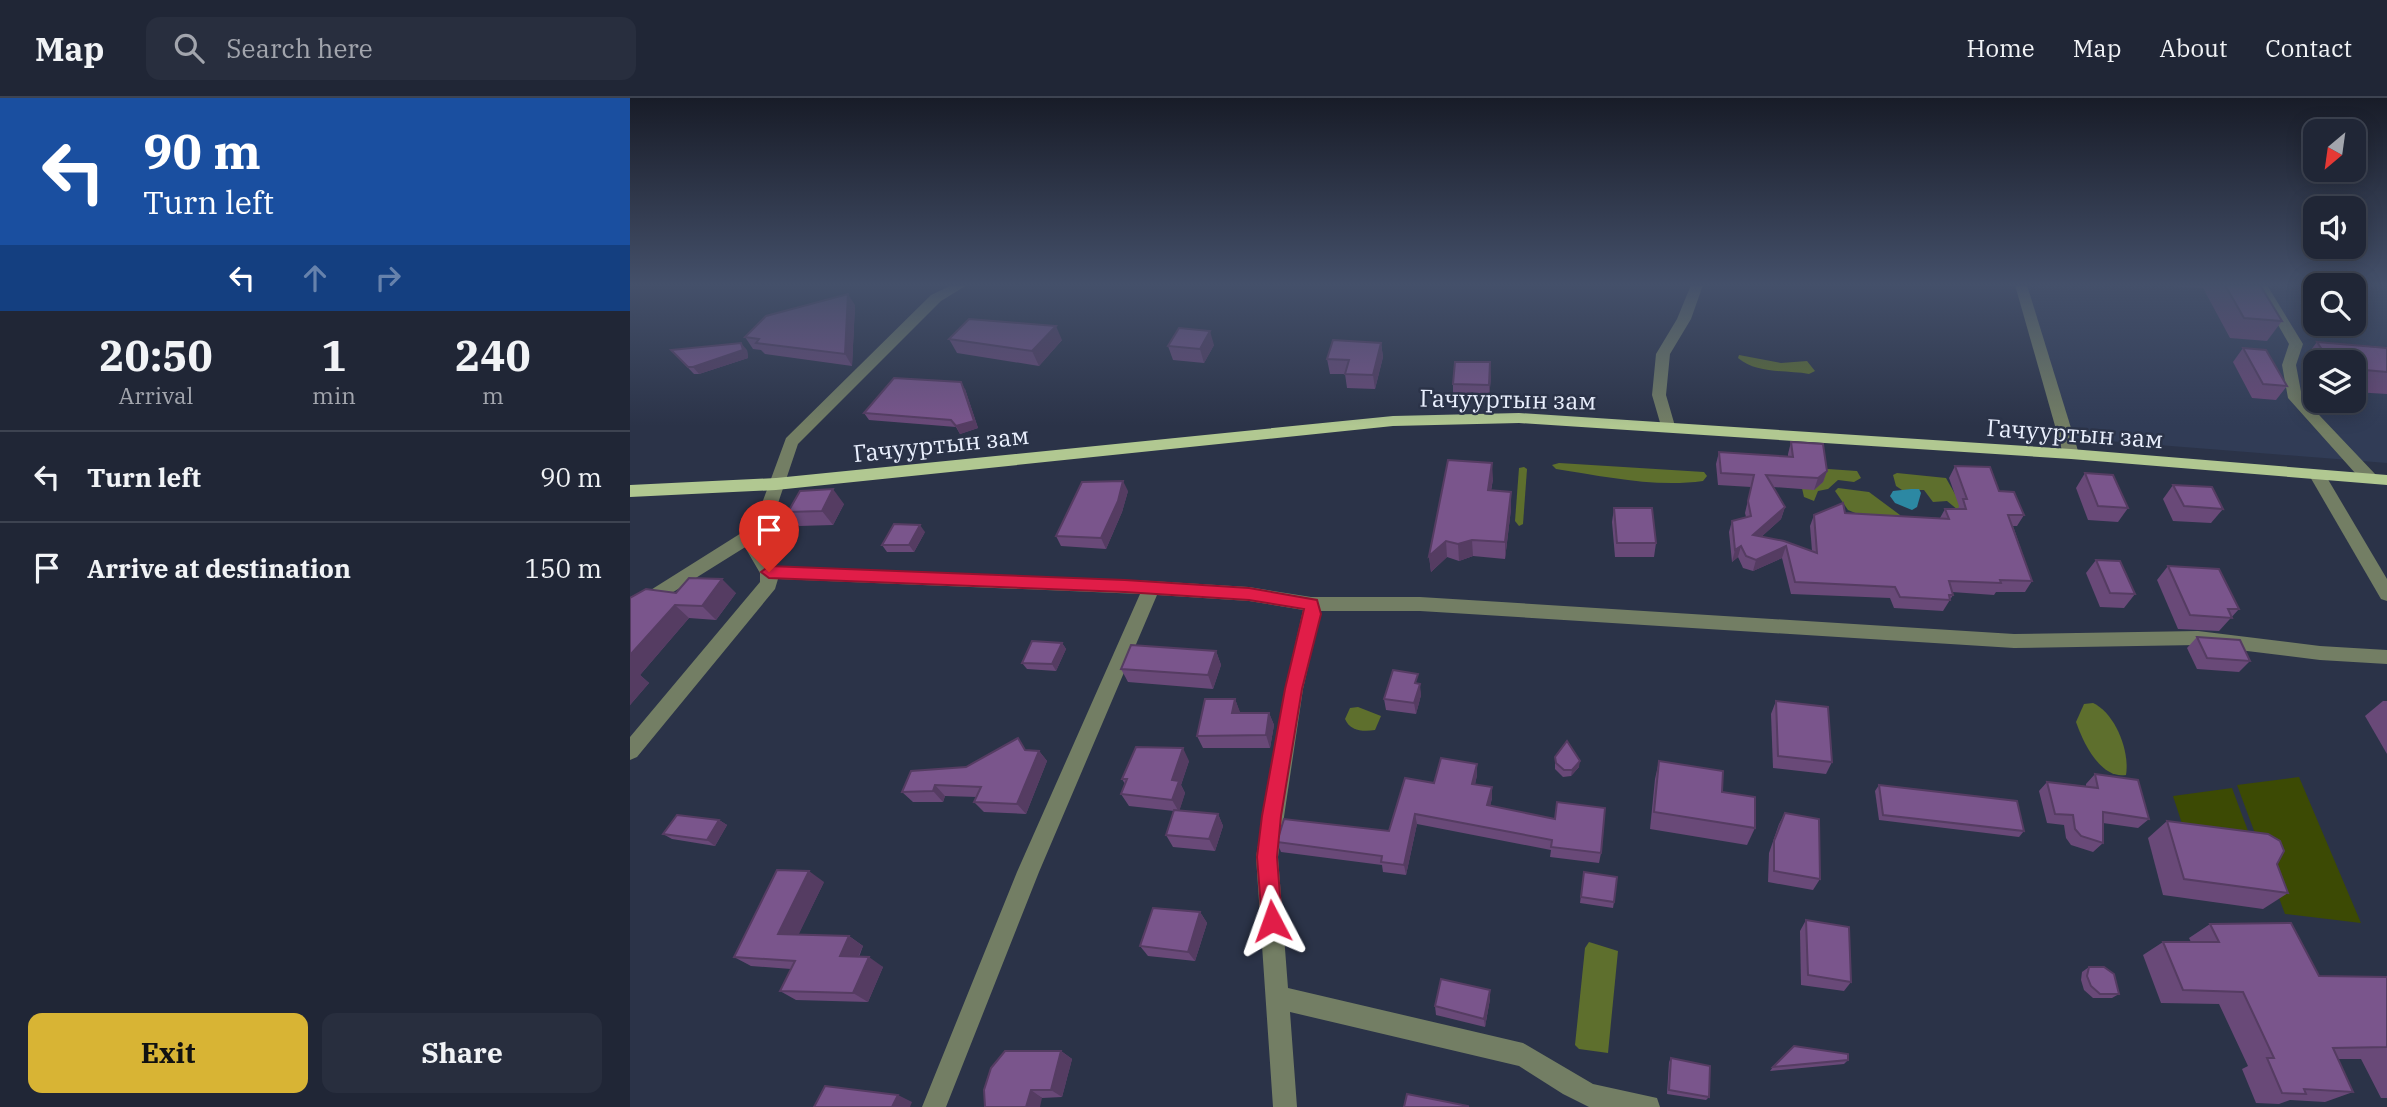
<!DOCTYPE html>
<meta charset="utf-8">
<style>
body{margin:0;font-family:"IBM Plex Serif",serif;background:#282e3e;color:#f1f3f6;height:100vh;display:flex;flex-direction:column;font-size:26px;white-space:nowrap}
*{box-sizing:border-box;margin:0}
p{font-size:23px;color:#a2a5ad}
.icon{flex:none;width:38px;height:38px;fill:none;stroke:currentColor;stroke-width:2;stroke-linecap:round;stroke-linejoin:round}
.map{position:relative;flex:1;overflow:hidden}
.side{display:flex;flex-direction:column;background:#202636;width:630px}
.side>*{flex:none}
.top-card{background:#1a4fa0;color:#fff;overflow:hidden}
.needle{width:46px;rotate:209deg}
.controls{position:absolute;left:1673px;top:21px;display:grid;gap:14px}
.controls a{display:grid;place-items:center;width:63px;height:63px;border-radius:14px;background:#202636;box-shadow:0 4px 18px #0003,0 0 0 2px #3d4351;font-size:35px}
.pin{position:absolute;display:grid;place-items:center;width:60px;height:60px;color:#fff;margin:-72px -30px;border-radius:50% 50% 50% 0;rotate:-45deg;box-shadow:0 0 7px #0007}
.pin .icon{rotate:45deg}
.me{position:absolute;width:77px;margin:-38px;rotate:356deg;stroke-linejoin:round;filter:drop-shadow(0 0 5px #0008)}
.turn{display:flex;align-items:center;gap:24px;height:147px;padding:0 28px;font-size:32px}
.turn .icon{width:91px;height:91px;stroke-width:2.5}
.turn b{display:block;font-size:49px;line-height:60px}
.lanes{display:flex;align-items:center;height:66px;padding:0 28px;background:#0003;justify-content:center;gap:35px;direction:ltr}
.lanes .off{opacity:.35}
.eta{display:flex;justify-content:space-evenly;align-items:center;height:119px;text-align:center}
.eta b{font-size:42px;font-weight:800;line-height:49px}
.primary-button{display:flex;gap:14px;margin-top:auto;padding:14px 28px}
.primary-button a{flex:1;height:80px;border-radius:14px;background:#d8b434;color:#111;font-size:28px;font-weight:800;line-height:80px;text-align:center}
.primary-button a+a{background:#282e3e;color:#f1f3f6}
ul{padding:0;list-style:none}
li{display:flex;align-items:center;gap:21px;height:91px;padding:0 28px;border-top:2px solid #3d4351}
li div{flex:1}
li b{display:block;font-size:26px}
li em{font-style:normal}
header{display:flex;align-items:center;gap:42px;box-sizing:border-box;height:98px;padding:0 35px;background:#202636;border-bottom:2px solid #3d4351}
header strong{font-size:33px}
nav{display:flex;gap:38px;margin-inline-start:auto;font-size:24px}
.search{width:490px;height:63px;background:#282e3e;display:flex;align-items:center;gap:18px;box-sizing:border-box;padding:0 24px;border-radius:14px;color:#a2a5ad;font-size:26px}
main{display:flex;flex:1;min-height:0}
.map>svg:first-child{display:block}
.built{fill:#313c56;fill-rule:evenodd}
.green{fill:#3c4a04}
.forest{fill:#5e6f2d}
.water{fill:#2c88a3}
.lines{fill:none;stroke-linecap:round;stroke-linejoin:round}
.minor{fill:#737e64;fill-rule:evenodd}
.major{fill:#b1c891;fill-rule:evenodd}
.wall{fill:#694978}
.shaded-wall{fill:#553c62}
.building{fill:#7a558c;stroke:#553c62;stroke-width:2}
.route{fill:#e11d48;stroke:#92132f;stroke-width:2}
.labels{text-anchor:middle;dominant-baseline:central;stroke-width:5;stroke-linejoin:round;paint-order:stroke}
.street-label{font-size:24px;fill:#e9effd;stroke:#2b3348}
</style>
<header>
<strong>Map</strong>
<div class="search"><svg class="icon" aria-label="search" viewBox="0 0 24 24"><circle cx="10" cy="10" r="6"/><path d="M15 15l6 6"/></svg>Search here</div>
<nav><a>Home</a><a>Map</a><a>About</a><a>Contact</a></nav>
</header>
<main>
<section class="side">
<div class="top-card">
<div class="turn"><svg class="icon" aria-label="left" viewBox="0 0 24 24"><path d="M17 20v-9H6M10 6l-5 5 5 5"/></svg><div><b>90 m</b>Turn left</div></div>
<div class="lanes"><svg class="icon" aria-label="left" viewBox="0 0 24 24"><path d="M17 20v-9H6M10 6l-5 5 5 5"/></svg><svg class="icon off" aria-label="ahead" viewBox="0 0 24 24"><path d="M12 20V5M6 11l6-6 6 6"/></svg><svg class="icon off" aria-label="right" viewBox="0 0 24 24"><path d="M7 20v-9h11M14 6l5 5-5 5"/></svg></div>
</div>
<div class="eta">
<div><b>20:50</b><p>Arrival</p></div>
<div><b>1</b><p>min</p></div>
<div><b>240</b><p>m</p></div>
</div>
<ul>
<li><svg class="icon" aria-label="left" viewBox="0 0 24 24"><path d="M17 20v-9H6M10 6l-5 5 5 5"/></svg><div><b>Turn left</b></div><em>90 m</em></li>
<li><svg class="icon" aria-label="arrive" viewBox="0 0 24 24"><path d="M6 21V4h12l-3 4 3 4H6"/></svg><div><b>Arrive at destination</b></div><em>150 m</em></li>
</ul>
<div class="primary-button"><a>Exit</a><a>Share</a></div>
</section>
<div class="map">
<svg width="1757" height="1009" viewBox="0 0 1757 1009">
<rect width="100%" height="100%" fill="#2b3348"/>
<path class="built" d="M1393 187H1757V365L1440 340ZM1685 187H1724V226H1685ZM1685 264H1724V303H1685Z"/>
<g class="green">
<path d="M1669 679 1731 825 1655 816 1607 687Z"/>
<path d="M1602 690 1624 749 1557 741 1543 698Z"/>
</g>
<g class="forest">
<path d="M1109 257 1151 265 1177 263 1185 273 1179 276C1156 272 1127 276 1108 260Z"/>
<path d="M929 365 1074 374 1077 378 1073 383C1025 390 973 378 926 371L922 367Z"/>
<path d="M894 369 897 371 893 426 889 428 885 423 889 370Z"/>
<path d="M1198 371 1227 373 1231 380 1224 384 1208 382 1198 391 1188 393 1184 403 1174 399 1171 386Z"/>
<path d="M1267 375 1316 380 1325 396 1334 397 1328 412 1317 403 1303 404 1294 392H1272L1266 388 1263 377Z"/>
<path d="M1208 390 1239 394 1270 417 1268 422 1240 421 1218 412 1205 393Z"/>
<path d="M1463 605C1485 615 1500 653 1496 677 1470 681 1453 644 1446 624L1454 606Z"/>
<path d="M728 609 751 618 745 632C733 634 720 633 715 621L720 610Z"/>
<path d="M959 844 988 853 978 955 949 951 945 947 955 850Z"/>
</g>
<path class="water" d="M1281 391H1289L1291 395 1287 409 1282 412 1265 405 1260 398 1263 393Z"/>
<g class="lines">
<g class="minor">
<path d="M322 187H337L311 203 168 346 141 426 142 429 133 451 144 468 521 483 619 489 681 499H790L1384 536 1568 533 1690 548 1757 552V566L1690 562 1568 547 1384 550 790 513H691L673 591 648 759 658 890 893 945 963 986 1027 1000 1030 1009H959L933 996 889 968 660 914 667 1009H643L626 759 655 591 673 512 619 503 527 497 409 774 316 1009H292L387 774 510 496 148 481 145 491 7 659 0 662V639L130 484V475L116 451 117 448 0 521V505L124 427 156 340 301 197Z"/>
<path d="M1061 187H1073L1061 221 1040 256 1036 297 1045 328 1038 333 1031 328 1022 297 1026 256 1047 221Z"/>
<path d="M1385 187H1397L1449 356 1446 360H1436L1433 356Z"/>
<path d="M1625 187H1637L1673 246 1666 267 1672 299 1746 377 1748 381 1746 385H1734L1658 300 1652 267 1659 246Z"/>
<path d="M1687 372 1693 373 1757 481V503L1751 501 1679 377Z"/>
</g>
<path class="major" d="M889 315 1441 351 1757 377V387L1441 361 889 325 763 328 146 392 0 399V387L146 380 763 318Z"/>
</g>
<g class="wall">
<path d="M1524 187H1630L1652 223 1637 243 1600 240 1573 190Z"/>
<path d="M225 207 222 268 135 256 131 252 123 251 115 239Z"/>
<path d="M319 241 432 242 409 268 327 255Z"/>
<path d="M1687 244 1757 250V296L1724 294V264H1685V288L1671 265Z"/>
<path d="M751 245 753 259 745 291 717 290 715 276H700L697 261Z"/>
<path d="M584 247 574 265 543 262 538 248Z"/>
<path d="M1613 250 1657 288 1646 302 1622 300 1603 264Z"/>
<path d="M41 252H117L118 260 69 276H64Z"/>
<path d="M861 278 859 301 823 300V286Z"/>
<path d="M335 291 348 330 330 336 326 329 239 322 234 315Z"/>
<path d="M1161 344 1197 373 1193 384 1184 392 1143 389 1155 409 1151 421 1131 439 1182 453 1180 428 1184 417 1215 415 1310 420 1315 411H1328L1329 408 1319 380 1325 368 1369 393 1394 417 1387 428H1383L1402 483 1395 494H1366L1364 497 1322 494 1323 497 1313 513 1264 510 1260 500 1161 496 1152 460 1123 473 1113 470 1108 459 1102 464 1099 434 1102 423 1116 419 1115 415 1121 389 1088 387 1086 366 1089 354 1158 358V356Z"/>
<path d="M1455 375 1498 410 1488 424 1458 422 1446 390Z"/>
<path d="M863 381 861 393 881 394V411L875 461 843 458 829 463 817 459 801 474 799 458Z"/>
<path d="M1543 387 1593 411 1581 425 1543 423 1533 401Z"/>
<path d="M498 393 492 414 476 451 431 448 426 438Z"/>
<path d="M214 406 203 427 169 428 158 414Z"/>
<path d="M984 410 1026 445 1024 459H985L982 424Z"/>
<path d="M295 434 284 454H257L252 447Z"/>
<path d="M1466 462 1505 496 1494 510 1470 509 1456 475Z"/>
<path d="M1538 468 1609 511 1589 533 1548 531 1527 482Z"/>
<path d="M106 495 86 522 59 520 10 577 19 585 0 607V500Z"/>
<path d="M1567 539 1620 563 1609 574 1567 571 1557 550Z"/>
<path d="M432 545 436 551 426 573 397 571 392 565Z"/>
<path d="M586 553 591 567 583 591 498 584 491 571Z"/>
<path d="M789 586 791 597 786 616 756 612 754 601Z"/>
<path d="M605 601 610 615H639L644 627 640 650H573L567 638Z"/>
<path d="M1146 603 1202 664 1196 676 1143 670 1141 616Z"/>
<path d="M1753 603H1757V656L1735 618Z"/>
<path d="M396 652 409 653 417 663 396 716 354 714 344 704 347 699 315 698 313 704H283L272 694 336 669Z"/>
<path d="M925 659 949 669 941 678 933 679 925 671Z"/>
<path d="M559 663 551 687 555 695 549 713 588 716 593 728 585 753 543 749 536 737 544 713 499 708 491 696 495 686 492 681Z"/>
<path d="M1029 663 1092 694 1125 730 1117 747 1020 731 1025 681Z"/>
<path d="M1465 676 1519 721 1508 730 1473 725V745L1463 754 1441 747 1436 740 1434 727 1417 725 1409 693 1417 684 1456 688V686Z"/>
<path d="M847 677 845 686 862 700 860 708 971 755 969 765 920 759 921 752 787 726 776 777 753 774 752 767 651 754 647 744 759 733 804 685Z"/>
<path d="M1249 687 1394 733 1389 739 1249 722 1245 693Z"/>
<path d="M1155 715 1190 781 1183 792 1138 784 1139 755 1149 726Z"/>
<path d="M89 722 97 727 85 748 42 741 33 736Z"/>
<path d="M1537 723 1647 766 1658 795 1633 811 1533 797 1518 740Z"/>
<path d="M954 774 984 804 983 810 950 805Z"/>
<path d="M194 784 168 837 219 838 233 848 229 859 253 869 238 904 166 902 150 893 161 871 121 868 104 859Z"/>
<path d="M570 814 577 825 565 863 518 858 510 848Z"/>
<path d="M1176 822 1221 884 1214 893 1171 887 1170 833Z"/>
<path d="M1580 826 1689 878 1757 879V1000H1751L1731 961H1708L1723 994 1695 1004 1660 1002 1649 1006 1626 1005 1612 971 1618 968 1589 906 1531 905 1513 857 1533 844H1561L1559 840Z"/>
<path d="M1459 869 1489 896 1482 900H1463L1454 892 1451 882 1452 874Z"/>
<path d="M860 892V901L855 929 806 917 805 908Z"/>
<path d="M431 953 442 961 432 999 412 1000 361 970Z"/>
<path d="M1041 960 1079 999 1076 1002 1037 996 1039 964Z"/>
<path d="M1218 962 1214 966 1140 973 1143 969Z"/>
</g>
<g class="shaded-wall">
<path d="M218 196 225 207 222 268 215 256Z"/>
<path d="M426 228 432 242 409 268 402 253Z"/>
<path d="M580 233 584 247 574 265 570 251Z"/>
<path d="M111 245 117 252 118 260 69 276 63 269Z"/>
<path d="M751 245 753 259 745 291 743 277Z"/>
<path d="M860 264 861 278 859 301V287Z"/>
<path d="M331 284 335 291 348 330 330 336 326 328Z"/>
<path d="M862 365 863 381 858 409V392Z"/>
<path d="M1197 373 1193 384 1184 392 1188 380Z"/>
<path d="M493 383 498 393 492 414 476 451 471 440Z"/>
<path d="M203 391 214 406 203 427 192 413Z"/>
<path d="M881 394V411L875 461V444Z"/>
<path d="M1155 409 1151 421 1120 449 1123 437Z"/>
<path d="M290 427 295 434 284 454 279 447Z"/>
<path d="M842 442 843 458 829 463 828 446Z"/>
<path d="M816 443 817 459 801 474 799 458Z"/>
<path d="M1111 448 1108 459 1102 464 1105 452Z"/>
<path d="M1156 448 1152 460 1123 473 1126 462Z"/>
<path d="M92 481 106 495 86 522 72 508Z"/>
<path d="M45 507 59 520 10 577 19 585 0 607V557Z"/>
<path d="M432 545 436 551 426 573 422 566Z"/>
<path d="M586 553 591 567 583 591 578 577Z"/>
<path d="M790 586 791 597 786 616 784 605Z"/>
<path d="M605 601 610 614 608 628 602 615Z"/>
<path d="M639 615 644 627 640 650 636 637Z"/>
<path d="M553 650 559 663 551 687 555 695 549 714 542 702V682Z"/>
<path d="M409 653 417 663 396 716 387 706Z"/>
<path d="M950 663 949 669 941 678 942 672Z"/>
<path d="M847 666V677L843 696 842 686Z"/>
<path d="M305 687 315 698 313 704 303 693Z"/>
<path d="M862 689V700L858 718 857 707Z"/>
<path d="M588 716 593 728 585 753 579 741Z"/>
<path d="M785 716 787 726 776 777 774 767Z"/>
<path d="M89 722 97 727 85 748 77 742Z"/>
<path d="M179 773 194 784 164 846 148 836Z"/>
<path d="M570 814 577 825 565 863 558 854Z"/>
<path d="M219 838 233 848 224 868 210 858Z"/>
<path d="M239 859 253 869 238 904 223 895Z"/>
<path d="M860 892V901L855 929 854 921Z"/>
<path d="M431 953 442 961 432 999 421 992Z"/>
<path d="M401 992 412 1000 410 1009H396Z"/>
<path d="M268 997 282 1004 280 1009H262Z"/>
</g>
<g class="building">
<path d="M1595 187H1630L1652 223 1614 220Z"/>
<path d="M218 196 215 256 126 245 129 241 115 239 136 218Z"/>
<path d="M339 221 426 228 402 253 319 241Z"/>
<path d="M549 230 580 233 570 251 538 248Z"/>
<path d="M703 242 751 245 743 277 715 276 719 262 697 261Z"/>
<path d="M1687 244 1757 250V274L1724 271V264H1700Z"/>
<path d="M111 245 113 252 63 269H58L41 252Z"/>
<path d="M1613 250 1636 252 1657 288 1633 286Z"/>
<path d="M825 264H860L859 287 823 286Z"/>
<path d="M264 280 331 284 344 323 326 328 321 322 234 315Z"/>
<path d="M1161 344 1193 346 1197 373 1188 380 1136 377 1155 409 1123 437 1154 443 1187 455 1184 417 1213 405 1215 415 1319 421 1315 411H1336L1333 401H1337L1325 368 1360 369 1369 393 1384 394 1394 417H1378L1402 483 1370 482 1371 485 1319 483 1323 497H1319L1320 502 1270 499 1265 489 1165 484 1156 448 1126 462 1116 458 1111 448 1105 452 1102 423 1121 418 1118 403 1124 377 1091 375 1089 354 1163 359Z"/>
<path d="M818 362 862 365 858 392 881 394 875 444 842 442 828 446 816 443 799 458Z"/>
<path d="M1455 375 1483 377 1498 410 1468 408Z"/>
<path d="M493 383 488 403 471 440 426 438 452 384Z"/>
<path d="M1543 387 1582 389 1593 411 1554 408Z"/>
<path d="M203 391 192 413 158 414 170 393Z"/>
<path d="M984 410H1022L1026 445H987Z"/>
<path d="M264 426 290 427 279 447H252Z"/>
<path d="M1466 462 1490 463 1505 496 1480 495Z"/>
<path d="M1538 468 1589 471 1609 511H1598L1602 520 1560 517Z"/>
<path d="M59 480 92 481 72 508 45 507 0 557V500L16 491 46 495Z"/>
<path d="M1567 539 1610 542 1620 563 1577 560Z"/>
<path d="M402 543 432 545 422 566 392 565Z"/>
<path d="M501 547 586 553 578 577 491 571Z"/>
<path d="M763 572 788 576 785 585 790 586 784 605 754 601Z"/>
<path d="M575 601H605L602 615H639L636 637 567 638Z"/>
<path d="M1146 603 1198 609 1202 664 1148 658Z"/>
<path d="M388 640 395 652 409 653 387 706 344 704 351 689 305 687 303 693 272 694 281 673 336 669Z"/>
<path d="M937 643 950 663 942 672H934L926 665 925 659Z"/>
<path d="M506 649 553 650 542 682 549 683 542 702 491 696 497 681H492Z"/>
<path d="M811 660 847 666 842 686 862 689 857 707 925 721 927 704 975 710 971 755 921 749 922 742 785 716 774 767 751 764 752 758 647 744 654 721 759 733 775 680 804 685Z"/>
<path d="M1029 663 1093 673 1092 694 1125 699V730L1024 714Z"/>
<path d="M1465 676 1508 682 1519 721 1473 714V745L1451 738 1445 731 1443 717 1425 716 1417 684 1468 690Z"/>
<path d="M1249 687 1387 703 1394 733 1253 717Z"/>
<path d="M544 712 588 716 579 741 536 737Z"/>
<path d="M1155 715 1189 721 1190 781 1144 773V743Z"/>
<path d="M47 717 89 722 77 742 33 736Z"/>
<path d="M1537 723 1638 736 1650 743 1654 753 1647 766 1658 795 1554 781Z"/>
<path d="M147 772 179 773 148 836 219 838 210 858 239 859 223 895 150 893 165 863 104 859Z"/>
<path d="M954 774 987 779 984 804 951 799Z"/>
<path d="M523 810 570 814 558 854 510 848Z"/>
<path d="M1176 822 1219 829 1221 884 1178 877Z"/>
<path d="M1661 825 1689 878 1757 879V949L1703 950 1723 994 1674 991 1676 996 1652 995 1637 960H1644L1613 894 1553 892 1533 844H1589L1580 826Z"/>
<path d="M1459 869H1474L1484 876 1489 896H1470L1461 888 1457 878Z"/>
<path d="M811 881 860 892 854 921 805 908Z"/>
<path d="M1164 948 1218 956V962L1143 969Z"/>
<path d="M375 953H431L421 992H401L396 1009H355L354 992 361 970Z"/>
<path d="M1041 960 1080 968 1079 999 1039 992Z"/>
<path d="M195 988 268 997 262 1009H184Z"/>
<path d="M777 996 838 1008V1009H774Z"/>
</g>
<linearGradient id="sky" x2="0" y2="1"><stop stop-color="#181c28"/><stop offset="0.57" stop-color="#44506a"/><stop offset="1" stop-color="#44506a" stop-opacity="0"/></linearGradient>
<rect width="1757" height="328" fill="url(#sky)"/>
<path class="route" d="M139 468 495 482 619 490 687 502 691 516 672 591 651 718 647 759 652 823 649 830 642 833 635 830 632 823 627 759 632 718 655 591 674 511 619 502 495 494 139 480 131 474Z"/>
<g class="labels">
<g class="street-label">
<text transform="translate(878 301) rotate(1)">Гачууртын зам</text>
<text transform="translate(1445 335) rotate(4)">Гачууртын зам</text>
<text transform="translate(311 346) rotate(-6)">Гачууртын зам</text>
</g>
</g>
</svg>
<div class="controls">
<a><svg class="needle" viewBox="-14 -14 28 28"><path d="M0-13l5 13h-10z" fill="#e53935"/><path d="M0 13l5-13h-10z" fill="#a2a5ad"/></svg></a>
<a><svg class="icon" aria-label="sound" viewBox="0 0 24 24"><path d="M4 9h4l5-4v14l-5-4H4zM17 9q2 3 0 6"/></svg></a>
<a><svg class="icon" aria-label="search" viewBox="0 0 24 24"><circle cx="10" cy="10" r="6"/><path d="M15 15l6 6"/></svg></a>
<a><svg class="icon" aria-label="layers" viewBox="0 0 24 24"><path d="M12 4l9 5-9 5-9-5zM3 14l9 5 9-5"/></svg></a>
</div>
<div class="pin" style="left:139px;top:474px;background:#d93025"><svg class="icon" aria-label="arrive" viewBox="0 0 24 24"><path d="M6 21V4h12l-3 4 3 4H6"/></svg></div>
<svg class="me" style="left:642px;top:823px" viewBox="-20 -20 40 40"><path d="M0-17L14 15 0 8-14 15z" fill="#e11d48" stroke="#fff" stroke-width="4"/></svg>
</div>
</main>
